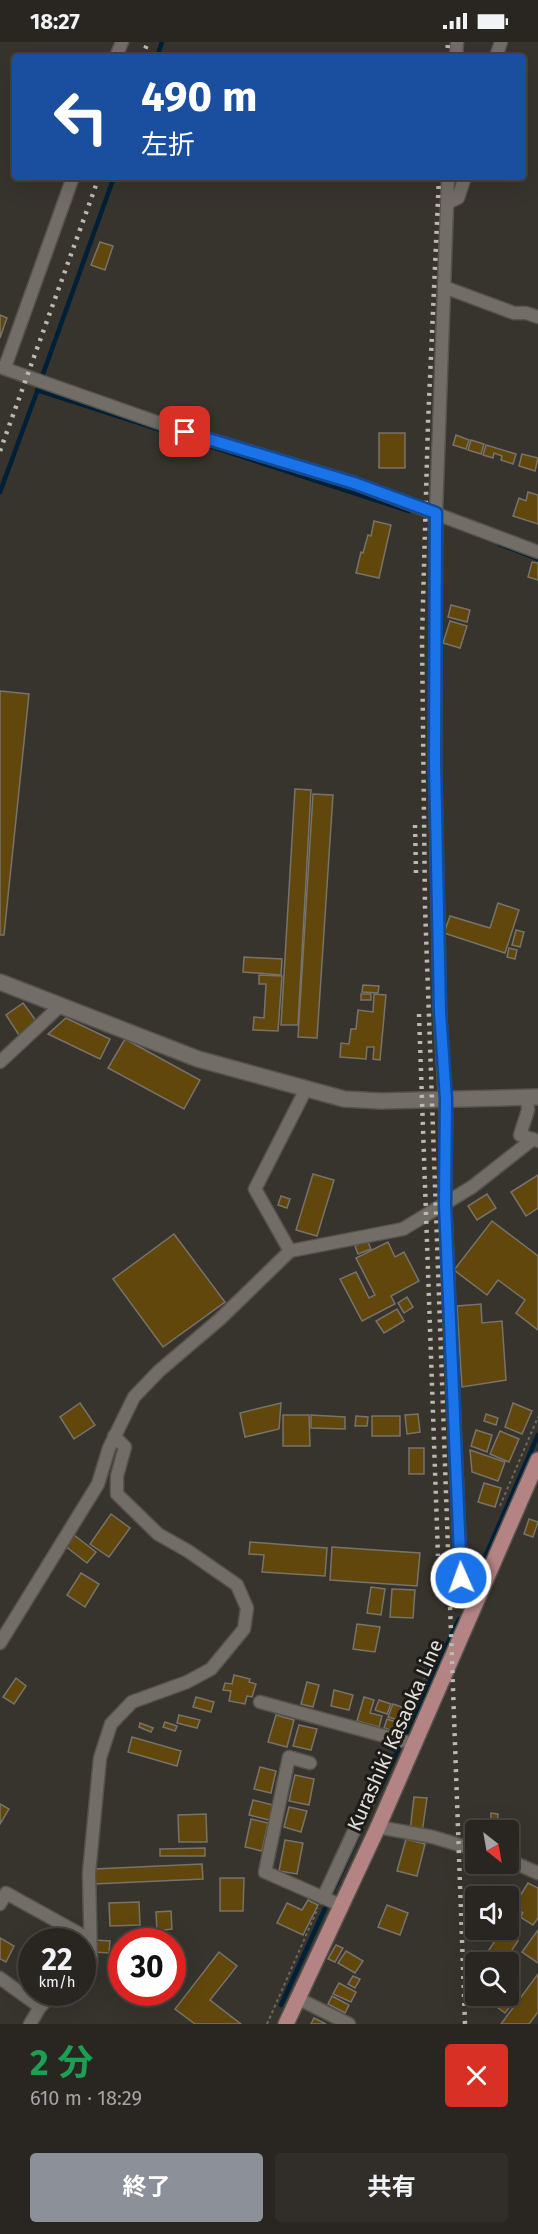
<!DOCTYPE html>
<html lang="ja">
<meta charset="utf-8">
<style>
body{margin:0;font-family:"Fira Sans","Noto Sans JP",sans-serif;background:#312e2a;color:#f1f3f6;height:100vh;display:flex;flex-direction:column;font-size:22px;white-space:nowrap}
*{box-sizing:border-box;margin:0}
p{font-size:20px;color:#a5a5a5}
.icon{flex:none;width:33px;height:33px;fill:none;stroke:currentColor;stroke-width:2;stroke-linecap:round;stroke-linejoin:round}
.map{position:relative;height:1982px;overflow:hidden}
.drawer{display:flex;flex-direction:column;background:#292622;flex:1}
.drawer>*{flex:none}
.banner{position:absolute;left:12px;top:12px;width:514px;height:126px;border-radius:6px;box-shadow:0 6px 24px #0002,0 0 0 2px #454340;background:#1a4fa0;color:#fff;overflow:hidden}
.needle{width:39px;rotate:149deg}
.controls{position:absolute;left:465px;top:1778px;display:grid;gap:12px}
.controls a{display:grid;place-items:center;width:54px;height:54px;border-radius:6px;background:#292622;box-shadow:0 6px 24px #0002,0 0 0 2px #454340;font-size:30px}
.speed{position:absolute;left:18px;top:1886px;display:flex;gap:12px;font-size:30px;font-weight:700;text-align:center}
.speed>*{display:grid;place-content:center;width:78px;height:78px;border-radius:50%;background:#292622;box-shadow:0 6px 24px #0002,0 0 0 2px #454340;line-height:1}
.speed small{font-size:15px;font-weight:400}
.speed .limit{border:9px solid #d22;background:#fff;color:#111}
.pin{position:absolute;display:grid;place-items:center;width:51px;height:51px;color:#fff;margin:-26px;border-radius:12px;box-shadow:0 3px 9px #0006}
.me{position:absolute;width:66px;margin:-33px;rotate:358deg;stroke-linejoin:round;filter:drop-shadow(0 0 4px #0008)}
.turn{display:flex;align-items:center;gap:21px;height:126px;padding:0 30px;font-size:27px}
.turn .icon{width:78px;height:78px;stroke-width:2.5}
.turn b{display:block;font-size:42px;line-height:51px}
.round{display:grid;place-items:center;flex:none;width:63px;height:63px;border-radius:6px;background:#312e2a}
.overview{display:flex;align-items:center;justify-content:space-between;height:102px;padding:0 30px}
h1{font-size:36px;font-weight:700;line-height:45px;color:#1e9e55}
.cta{display:flex;gap:12px;margin-top:auto;padding:12px 30px}
.cta a{flex:1;height:69px;border-radius:6px;background:#8c9099;color:#fff;font-size:24px;font-weight:700;line-height:69px;text-align:center}
.cta a+a{background:#312e2a;color:#f1f3f6}
.status{display:flex;justify-content:space-between;align-items:center;height:42px;padding:0 30px;background:#292622;direction:ltr}
.status svg{height:16px;fill:currentColor}
.map>svg:first-child{display:block}
.lines{fill:none;stroke-linecap:round;stroke-linejoin:round}
.stream{stroke:#002037;stroke-width:4.5}
.building{fill:#61470c;stroke:#77736b;stroke-width:1.5}
.minor-casing{stroke:#56524d;stroke-width:15}
.tertiary-casing{stroke:#56524d;stroke-width:18}
.primary-casing{stroke:#56524d;stroke-width:18}
.path{stroke:#6d6964;stroke-width:2;stroke-dasharray:3 3;stroke-linecap:butt}
.minor{stroke:#726e67;stroke-width:12}
.tertiary{stroke:#726e67;stroke-width:15}
.primary{stroke:#b38483;stroke-width:15}
.rail{stroke:#bcb9b4;stroke-width:4.5;stroke-dasharray:3 6;stroke-linecap:butt}
.route-casing{stroke:#114b97;stroke-width:15}
.route{stroke:#1a73e8;stroke-width:10}
.labels{text-anchor:middle;dominant-baseline:central;stroke-width:6;stroke-linejoin:round;paint-order:stroke}
.street-label{font-size:20px;fill:#e3e0dc;stroke:#1d1b18}
</style>
<div class="status"><b>18:27</b><svg viewBox="0 0 49 12"><path d="M0 12V9h3v3zM5 12V6h3v6zM10 12V3h3v9zM15 12V0h3v12zM26 1h20v11H26zM47 4h2v5h-2z"/></svg></div>
<div class="map">
<svg width="538" height="1982" viewBox="0 0 538 1982">
<rect width="100%" height="100%" fill="#37332d"/>
<g class="lines">
<g class="stream">
<path d="M157 15 162 0"/>
<path d="M43 332 114 135"/>
<path d="M37 348 164 389"/>
<path d="M203 402 409 469"/>
<path d="M0 450 38 347"/>
<path d="M499 502 538 517"/>
<path d="M471 1547 538 1393"/>
<path d="M377 1753 459 1577"/>
<path d="M281 1963 358 1794"/>
</g>
</g>
<g class="building">
<path d="M100 200 113 204 105 228 91 223Z"/>
<path d="M0 273 7 276 0 296Z"/>
<rect x="379" y="391" width="26" height="35"/>
<path d="M456 393 469 398 466 407 453 403Z"/>
<path d="M471 398 484 402 481 412 468 408Z"/>
<path d="M486 403 516 412 513 422 501 418 502 414 494 411 493 416 483 413Z"/>
<path d="M522 412 538 416 535 429 519 424Z"/>
<path d="M528 450 538 453V482L513 474 519 456 526 459Z"/>
<path d="M374 479 391 483 379 536 356 531 361 510 363 511 368 493 371 494Z"/>
<path d="M532 520 538 521V538L528 535Z"/>
<path d="M451 563 470 568 467 580 448 575Z"/>
<path d="M450 579 467 584 460 606 443 601Z"/>
<path d="M0 649 29 652 4 893H0Z"/>
<path d="M295 747 311 748 298 983H281Z"/>
<path d="M313 752 333 753 317 996 298 995Z"/>
<path d="M498 861 519 868 505 911 444 891 450 874 490 886Z"/>
<path d="M516 888 524 890 520 905 512 903Z"/>
<path d="M509 906 517 908 515 917 507 915Z"/>
<path d="M244 915 282 917 281 933 243 930Z"/>
<path d="M259 933 282 934 278 989 253 988 254 975 264 976 266 942H259Z"/>
<path d="M363 943 379 944 378 951 362 950Z"/>
<rect x="361" y="952" width="10" height="6"/>
<path d="M374 952 386 953 380 1018 373 1017 374 1005H367L366 1017 340 1015 341 1001 349 1002 351 987H356L358 968 373 970Z"/>
<path d="M23 961 37 980 19 993 6 973Z"/>
<path d="M66 976 110 997 100 1017 48 992Z"/>
<path d="M125 997 200 1038 184 1067 108 1026Z"/>
<path d="M313 1132 334 1138 317 1194 296 1188Z"/>
<path d="M538 1133V1166L526 1174 511 1150Z"/>
<path d="M487 1152 496 1166 477 1178 468 1164Z"/>
<path d="M281 1154 290 1157 287 1166 278 1163Z"/>
<path d="M492 1179 538 1214V1288L516 1271 525 1258 498 1238 487 1253 454 1228Z"/>
<path d="M174 1192 225 1260 163 1305 113 1237Z"/>
<path d="M367 1198 371 1207 358 1212 355 1204Z"/>
<path d="M388 1200 395 1215 404 1210 419 1239 391 1254 395 1262 362 1279 340 1237 356 1230 369 1256 375 1253 356 1216Z"/>
<path d="M407 1255 413 1265 404 1271 398 1261Z"/>
<path d="M481 1262 482 1281 502 1279 506 1338 462 1345 457 1264Z"/>
<path d="M397 1267 404 1279 384 1291 376 1279Z"/>
<path d="M80 1361 95 1383 74 1397 60 1375Z"/>
<path d="M281 1361 279 1387 245 1395 240 1371Z"/>
<path d="M513 1361 532 1369 522 1392 505 1385Z"/>
<path d="M418 1372 420 1390 407 1392 405 1373Z"/>
<path d="M486 1372 498 1376 496 1383 484 1379Z"/>
<path d="M283 1373H309L310 1404H283Z"/>
<path d="M311 1373 345 1375V1387L311 1386Z"/>
<path d="M356 1374 368 1375 367 1384H355Z"/>
<rect x="372" y="1374" width="28" height="20"/>
<path d="M476 1388 492 1393 487 1410 471 1404Z"/>
<path d="M500 1389 519 1397 509 1420 490 1412Z"/>
<rect x="409" y="1406" width="15" height="26"/>
<path d="M470 1408 505 1420 498 1439 472 1430Z"/>
<path d="M484 1441 501 1446 495 1465 478 1460Z"/>
<path d="M111 1472 130 1486 109 1515 90 1502Z"/>
<path d="M529 1477 538 1480 533 1495 524 1492Z"/>
<path d="M74 1493 96 1510 87 1521 65 1504Z"/>
<path d="M250 1500 327 1506 325 1534 262 1530 264 1513 249 1512Z"/>
<path d="M332 1505 420 1511 417 1544 330 1538Z"/>
<path d="M81 1531 99 1542 85 1565 67 1553Z"/>
<path d="M371 1545 385 1547 381 1573 367 1571Z"/>
<path d="M392 1547 415 1548 413 1576 390 1575Z"/>
<path d="M357 1582 380 1585 375 1610 353 1607Z"/>
<path d="M234 1633 250 1637 249 1640 256 1642 252 1655 247 1654 245 1662 229 1659 231 1649 223 1648 225 1641 232 1642Z"/>
<path d="M16 1636 26 1644 14 1662 3 1655Z"/>
<path d="M307 1640 319 1643 313 1665 301 1662Z"/>
<path d="M334 1648 353 1653 349 1668 331 1664Z"/>
<path d="M196 1655 214 1660 211 1670 193 1665Z"/>
<path d="M364 1655 374 1658 370 1671 382 1674 379 1685 357 1679Z"/>
<path d="M379 1658 391 1662 387 1672 375 1668Z"/>
<path d="M393 1662 402 1665 398 1678 388 1675Z"/>
<path d="M179 1673 200 1678 197 1686 177 1681Z"/>
<path d="M276 1673 294 1678 287 1705 268 1700Z"/>
<path d="M387 1677 399 1681 396 1690 384 1686Z"/>
<path d="M165 1680 177 1684 175 1689 163 1685Z"/>
<path d="M140 1681 153 1686 151 1690 139 1685Z"/>
<path d="M299 1683 317 1687 311 1708 293 1704Z"/>
<path d="M132 1695 181 1709 177 1724 128 1710Z"/>
<path d="M260 1725 276 1729 271 1751 254 1747Z"/>
<path d="M295 1733 314 1737 309 1763 289 1759Z"/>
<path d="M414 1755 427 1756 422 1791 410 1789Z"/>
<path d="M253 1758 273 1763 269 1778 249 1773Z"/>
<path d="M0 1762 9 1767 0 1782Z"/>
<path d="M289 1765 307 1769 301 1790 284 1785Z"/>
<path d="M491 1771 498 1772 497 1788H490Z"/>
<path d="M206 1772 207 1800H179L178 1773Z"/>
<path d="M251 1777 268 1781 262 1809 245 1805Z"/>
<path d="M406 1797 425 1802 417 1834 397 1829Z"/>
<path d="M285 1798 303 1801 297 1832 279 1829Z"/>
<path d="M205 1806V1814H160V1807Z"/>
<path d="M202 1822 203 1837 94 1842V1827Z"/>
<path d="M220 1836H244L243 1869H220Z"/>
<path d="M528 1841 538 1846V1876L533 1883 520 1875 523 1871 513 1865Z"/>
<path d="M308 1858 318 1863 303 1893 277 1881 287 1861 302 1868Z"/>
<path d="M139 1860 140 1883 110 1884 109 1861Z"/>
<path d="M387 1863 408 1871 400 1893 378 1885Z"/>
<path d="M171 1869 172 1887 157 1889 156 1870Z"/>
<path d="M538 1888V1921L522 1910Z"/>
<path d="M502 1889 518 1899 504 1920H492L488 1918 492 1911 488 1909Z"/>
<path d="M40 1890 55 1899H36Z"/>
<path d="M62 1890 71 1895 68 1899H57Z"/>
<path d="M0 1896 14 1904 6 1920 0 1917Z"/>
<path d="M95 1898 110 1899 109 1911 94 1910Z"/>
<path d="M336 1903 343 1906 335 1920 328 1917Z"/>
<path d="M346 1909 363 1919 355 1931 338 1921Z"/>
<path d="M219 1910 237 1924 210 1958 241 1982H195L175 1967Z"/>
<path d="M538 1932V1970L529 1982H501Z"/>
<path d="M353 1934 360 1937 355 1946 348 1942Z"/>
<path d="M339 1941 356 1950 351 1960 333 1952Z"/>
<path d="M508 1943 520 1951 505 1971 489 1959 494 1953H508Z"/>
<path d="M332 1954 349 1963 345 1971 328 1962Z"/>
<path d="M314 1976 326 1982H311Z"/>
</g>
<g class="lines">
<defs>
<g id="minor">
<path d="M116 15 122 0"/>
<path d="M456 15 457 0"/>
<path d="M496 15 501 0"/>
<path d="M448 135 436 471 435 720 440 971 446 1075 445 1162 461 1536 462 1554 476 1561"/>
<path d="M447 161 458 156 465 135"/>
<path d="M444 245 514 271H526L538 275"/>
<path d="M0 325 185 390 354 441 538 510"/>
<path d="M5 325 73 135"/>
<path d="M0 1020 61 963"/>
<path d="M527 1055 528 1068 520 1093 538 1099"/>
<path d="M290 1209 255 1147 306 1047"/>
<path d="M0 1601 98 1442 109 1406 134 1355 159 1329 220 1277 290 1209 403 1187 472 1145 533 1097"/>
<path d="M260 1660 414 1702"/>
<path d="M310 1721 289 1715 265 1830 340 1863"/>
<path d="M378 1785 433 1795 476 1808"/>
<path d="M508 1818 538 1831"/>
<path d="M323 1856 373 1748"/>
<path d="M0 1862 6 1851 89 1897"/>
<path d="M82 1928 91 1922 89 1831 100 1716 111 1682 132 1660 187 1640 211 1627 244 1587 247 1566 237 1543 188 1509 158 1492 117 1452V1434L125 1405 114 1394"/>
<path d="M0 1936 40 1965 30 1982"/>
<path d="M297 1956 349 1982"/>
<path d="M40 1965 55 1950"/>
</g>
<path id="tertiary" d="M0 940 198 1017 344 1057 381 1059 538 1055"/>
<path id="primary" d="M286 1982 378 1785 538 1418"/>
</defs>
<use href="#minor" class="minor-casing"/>
<use href="#tertiary" class="tertiary-casing"/>
<use href="#primary" class="primary-casing"/>
<g class="path">
<path d="M500 1464 538 1375"/>
<path d="M402 1686 433 1617"/>
<path d="M378 1737 391 1710"/>
<path d="M267 1982 318 1866"/>
</g>
<use href="#minor" class="minor"/>
<use href="#tertiary" class="tertiary"/>
<use href="#primary" class="primary"/>
<g class="rail">
<path d="M142 15 148 0"/>
<path d="M447 15 448 0"/>
<path d="M439 135 428 381 422 597 425 864 465 1982"/>
<path d="M0 409 99 135"/>
<path d="M415 783 416 831"/>
<path d="M419 972 438 1514"/>
</g>
</g>
<g class="lines">
<defs>
<path id="route" d="M185 390 354 441 436 471 435 720 440 970 446 1057 445 1162 461 1536"/>
</defs>
<use href="#route" class="route-casing"/>
<use href="#route" class="route"/>
</g>
<g class="labels">
<g class="street-label">
<text transform="translate(395 1693) rotate(-66)">Kurashiki Kasaoka Line</text>
</g>
</g>
</svg>
<div class="controls">
<a><svg class="needle" viewBox="-14 -14 28 28"><path d="M0-13l5 13h-10z" fill="#e53935"/><path d="M0 13l5-13h-10z" fill="#a5a5a5"/></svg></a>
<a><svg class="icon" aria-label="sound" viewBox="0 0 24 24"><path d="M4 9h4l5-4v14l-5-4H4zM17 9q2 3 0 6"/></svg></a>
<a><svg class="icon" aria-label="search" viewBox="0 0 24 24"><circle cx="10" cy="10" r="6"/><path d="M15 15l6 6"/></svg></a>
</div>
<div class="speed"><div>22<small>km/h</small></div><div class="limit">30</div></div>
<div class="pin" style="left:185px;top:390px;background:#d93025"><svg class="icon" aria-label="arrive" viewBox="0 0 24 24"><path d="M6 21V4h12l-3 4 3 4H6"/></svg></div>
<svg class="me" style="left:461px;top:1536px" viewBox="-20 -20 40 40"><circle r="17" fill="#1a73e8" stroke="#fff" stroke-width="3"/><path d="M0-11L8 9 0 5-8 9z" fill="#fff"/></svg>
<div class="banner">
<div class="turn"><svg class="icon" aria-label="left" viewBox="0 0 24 24"><path d="M17 20v-9H6M10 6l-5 5 5 5"/></svg><div><b>490 m</b>左折</div></div>
</div>
</div>
<section class="drawer">
<div class="overview"><div><h1>2 分</h1><p>610 m · 18:29</p></div><a class="round" style="background:#d93025;color:#fff"><svg class="icon" aria-label="close" viewBox="0 0 24 24"><path d="M6 6l12 12M18 6L6 18"/></svg></a></div>
<div class="cta"><a>終了</a><a>共有</a></div>
</section>
